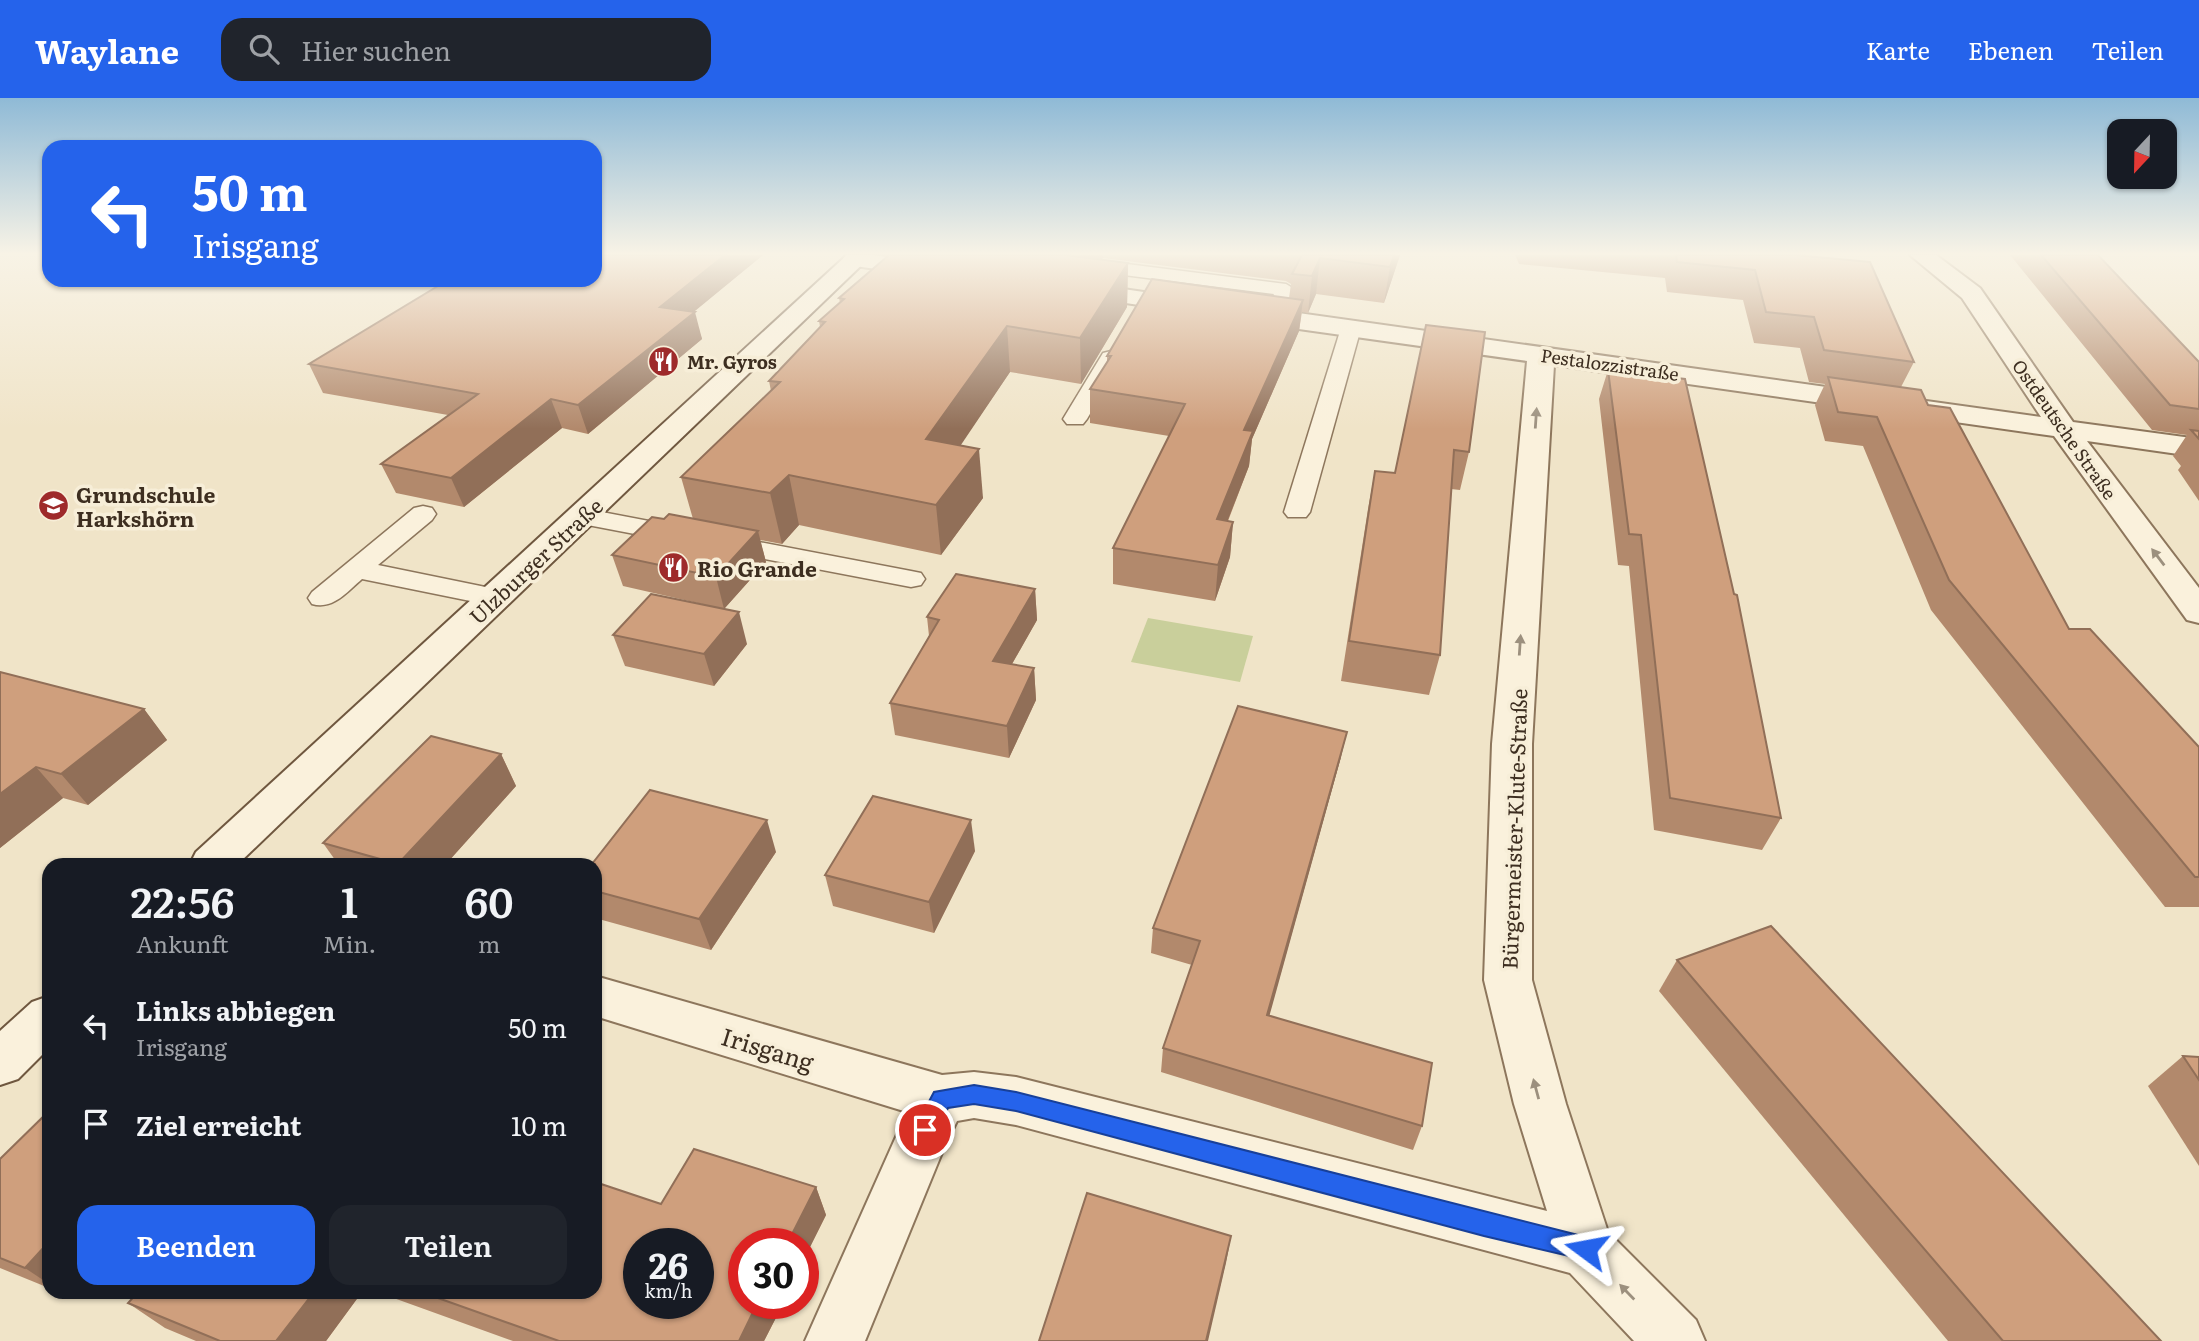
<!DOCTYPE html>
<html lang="de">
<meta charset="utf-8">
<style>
body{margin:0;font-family:Literata,serif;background:#20242c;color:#f1f3f6;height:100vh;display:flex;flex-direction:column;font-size:26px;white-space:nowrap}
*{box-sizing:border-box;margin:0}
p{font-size:23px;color:#9ea1a6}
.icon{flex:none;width:38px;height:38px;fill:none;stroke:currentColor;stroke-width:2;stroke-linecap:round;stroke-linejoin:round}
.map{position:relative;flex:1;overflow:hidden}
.drawer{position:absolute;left:42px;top:760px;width:560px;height:441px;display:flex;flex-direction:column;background:#171b24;border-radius:21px;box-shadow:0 2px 5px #0004}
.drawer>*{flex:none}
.banner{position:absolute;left:42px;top:42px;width:560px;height:147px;border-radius:21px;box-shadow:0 2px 5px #0004;background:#2563eb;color:#fff;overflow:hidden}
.needle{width:46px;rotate:202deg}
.buttons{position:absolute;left:2107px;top:21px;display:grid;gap:14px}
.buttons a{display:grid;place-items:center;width:70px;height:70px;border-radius:14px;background:#171b24;box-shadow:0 2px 5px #0004;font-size:35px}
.speed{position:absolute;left:623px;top:1130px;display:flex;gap:14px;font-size:35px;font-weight:700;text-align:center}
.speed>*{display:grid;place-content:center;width:91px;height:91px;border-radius:50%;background:#171b24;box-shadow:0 2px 5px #0004;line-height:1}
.speed small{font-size:18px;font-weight:400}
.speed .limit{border:10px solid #d22;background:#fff;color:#111}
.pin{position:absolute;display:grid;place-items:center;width:60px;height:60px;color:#fff;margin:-30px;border:4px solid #fff;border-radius:50%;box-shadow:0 2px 7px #0007}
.me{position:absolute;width:77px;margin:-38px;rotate:283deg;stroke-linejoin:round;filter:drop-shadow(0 0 5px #0008)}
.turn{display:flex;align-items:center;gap:24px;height:147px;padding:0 35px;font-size:32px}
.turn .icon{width:91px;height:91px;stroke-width:2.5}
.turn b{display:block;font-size:49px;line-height:60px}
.eta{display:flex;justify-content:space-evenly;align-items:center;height:119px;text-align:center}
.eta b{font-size:42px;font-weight:600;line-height:49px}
.action{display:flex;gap:14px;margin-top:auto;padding:14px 35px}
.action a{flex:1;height:80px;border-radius:21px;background:#2563eb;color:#fff;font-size:28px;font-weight:600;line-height:80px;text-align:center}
.action a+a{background:#20242c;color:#f1f3f6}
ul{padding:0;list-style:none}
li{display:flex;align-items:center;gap:21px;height:98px;padding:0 35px}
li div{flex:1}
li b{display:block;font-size:26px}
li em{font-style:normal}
header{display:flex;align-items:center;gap:42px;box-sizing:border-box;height:98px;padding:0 35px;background:#2563eb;color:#fff}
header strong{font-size:33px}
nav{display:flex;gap:38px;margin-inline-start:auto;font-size:24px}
.search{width:490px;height:63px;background:#20242c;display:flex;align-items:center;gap:18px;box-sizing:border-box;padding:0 24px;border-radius:21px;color:#9ea1a6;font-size:26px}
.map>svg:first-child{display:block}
.green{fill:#c9cf9b}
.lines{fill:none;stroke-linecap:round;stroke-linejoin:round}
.lane-casing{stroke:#8d765c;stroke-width:3}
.street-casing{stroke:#8d765c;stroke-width:4}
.secondary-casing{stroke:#6f573f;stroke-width:4}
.lane{fill:#faf1dc;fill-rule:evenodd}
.street{fill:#faf1dc;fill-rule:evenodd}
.secondary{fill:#faf1dc;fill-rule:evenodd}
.wall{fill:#b2896c}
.shaded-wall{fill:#916f58}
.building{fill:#cf9f7d;stroke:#916f58;stroke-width:2;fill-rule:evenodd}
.oneway{fill:#9c907e}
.route{fill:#2563eb;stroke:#184099;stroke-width:2}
.labels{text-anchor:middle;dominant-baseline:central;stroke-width:7;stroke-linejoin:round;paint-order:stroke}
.far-poi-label{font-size:18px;font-weight:bold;fill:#3d2e20;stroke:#f7eed8;text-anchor:start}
.far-street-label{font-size:18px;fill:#3d2e20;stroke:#f7eed8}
.poi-label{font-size:21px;font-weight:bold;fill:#3d2e20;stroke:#f7eed8;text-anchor:start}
.street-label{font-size:21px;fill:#3d2e20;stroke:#f7eed8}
.near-street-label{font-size:24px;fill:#3d2e20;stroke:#f7eed8}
</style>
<header>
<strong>Waylane</strong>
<div class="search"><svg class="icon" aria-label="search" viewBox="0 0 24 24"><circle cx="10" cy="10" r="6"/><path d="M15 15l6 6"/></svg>Hier suchen</div>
<nav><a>Karte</a><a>Ebenen</a><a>Teilen</a></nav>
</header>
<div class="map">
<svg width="2199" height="1243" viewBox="0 0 2199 1243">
<rect width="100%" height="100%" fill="#f0e4c8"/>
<path class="green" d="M1148 520 1253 538 1240 584 1131 564Z"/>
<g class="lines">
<defs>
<g id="lane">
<path d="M1103 163 1286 186 1296 192 1279 223 1272 225 1262 219 1274 196 1108 175 1099 187H1085L1082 183C1088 175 1093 166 1103 163Z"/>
<path d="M1351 224 1361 230 1310 414 1306 419H1288L1284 414 1341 230Z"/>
<path d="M1111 253 1122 260 1087 321 1083 326H1067L1063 321 1103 255Z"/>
<path d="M423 408 432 410 436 416 432 422 378 467 505 493 509 499 505 505 495 508 362 481C347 494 333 512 312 506L308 500 312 494 414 410Z"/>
<path d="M581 410 911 473 921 475 925 481 921 487 911 489 572 424 568 418 572 412Z"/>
</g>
<g id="street">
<path d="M846 157H873L932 165 940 167 944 172 940 177 932 179 855 168 847 166 843 161Z"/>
<path d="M1910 157H1936L1980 190 2073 324 2199 341V359L2087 343 2199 490V525L2187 522 2054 338 1554 267 1532 646V882L1566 1006 1608 1134 1696 1222 1705 1243H1634L1570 1175 1016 1027 974 1020 957 1023 946 1045 865 1243H805L907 1014 595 918V878L942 977 974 974 1016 979 1547 1113 1514 1006 1484 882 1492 646 1527 263 1248 224 1239 221 1235 216 1239 211 1248 208 2041 319 1962 200Z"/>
<path d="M1075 184 1192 201 1201 203 1204 208 1201 213 1192 215 1066 196 1063 191 1066 186Z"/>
</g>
<g id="secondary">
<path d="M847 157H872L238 766H190L196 754Z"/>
<path d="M49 898V950L18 981 0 987V933L32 904Z"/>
</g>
</defs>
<use href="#lane" class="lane-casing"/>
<use href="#street" class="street-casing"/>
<use href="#secondary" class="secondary-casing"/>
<use href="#lane" class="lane"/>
<use href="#street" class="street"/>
<use href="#secondary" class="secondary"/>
</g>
<g class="wall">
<path d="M595 157H763L693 214 702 241 588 336 562 330 464 409 396 395 381 366 448 317 323 295 309 266Z"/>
<path d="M889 157H1400L1384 205 1316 196 1308 215 1302 214 1299 233 1252 341 1249 368 1228 423 1233 424 1230 459 1215 503 1113 486V450L1169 338 1090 325V291L1107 264V258L1289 200 1291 186 1286 183 1103 160 1101 161 1128 165 1127 209 1081 286 1010 274 960 347 983 400 941 457 799 427 782 446 760 442 766 464 724 511 623 488 612 457 664 421H693L681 379 771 293 769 283 820 229 819 223 840 205 839 200Z"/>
<path d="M1515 157H1795L1914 264 1901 289 1928 307 2069 531 2199 649V809H2165L1931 512 1863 348 1825 343 1815 307 1825 286 1809 284 1800 250 1754 245 1743 202 1667 194 1665 180 1519 166Z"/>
<path d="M2010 157H2098L2199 264V403L2178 372 2181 368 2173 358 2187 337 2152 332Z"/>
<path d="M1426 227 1469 354 1460 392 1451 391 1440 557 1429 597 1341 583 1368 411 1375 373 1395 375Z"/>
<path d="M1608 272 1781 720 1762 752 1654 732 1629 468 1618 467 1599 301Z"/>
<path d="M1035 491 1037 522 1012 566 1034 570 1036 602 1009 660 895 637 890 605 929 538 927 519Z"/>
<path d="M613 537 747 546 714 588 625 568Z"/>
<path d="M0 574 144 611 167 642 88 707 63 700 0 750Z"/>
<path d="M501 656 516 688 446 766H338L323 745Z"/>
<path d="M1341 659 1269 917 1422 1028 1413 1052 1161 974 1163 950 1192 867 1151 855 1153 830Z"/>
<path d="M975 753 934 835 833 808 825 777Z"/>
<path d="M776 754 711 852 595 820V766Z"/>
<path d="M1677 862 2161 1243H1948L1659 893Z"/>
<path d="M2183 958 2199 959V1068L2148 988Z"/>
<path d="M49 1013V1190L0 1170V1061Z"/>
<path d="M816 1089 826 1117 803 1163V1146L783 1206 764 1243H513L377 1194H595L661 1106Z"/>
<path d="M137 1194H362L326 1243H196L165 1230 128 1205 138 1194Z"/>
</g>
<g class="shaded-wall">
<path d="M725 157H763L667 236 660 209Z"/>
<path d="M1078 157H1103V160L1093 166 1079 183Z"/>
<path d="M1394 157H1400L1384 205 1390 169Z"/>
<path d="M1320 160 1316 196 1308 215 1312 178Z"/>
<path d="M1128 165 1127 209 1081 286 1080 240Z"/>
<path d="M1303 202 1299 233 1252 341 1249 368 1214 457 1217 421 1244 332Z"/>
<path d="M695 214 702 241 588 336 578 307Z"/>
<path d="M1007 228 1010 274 932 390 926 341Z"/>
<path d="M551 301 562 330 464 409 451 380Z"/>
<path d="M979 351 983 400 941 457 936 407Z"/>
<path d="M789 377 799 427 782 446 770 395Z"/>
<path d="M1233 424 1230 459 1215 503 1218 467Z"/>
<path d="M758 433 766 464 724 511 716 479Z"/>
<path d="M1035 491 1037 522 996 594 993 563Z"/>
<path d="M739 514 747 546 714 588 704 556Z"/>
<path d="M1034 570 1036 602 1009 660 1007 628Z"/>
<path d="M144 611 167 642 88 707 61 676Z"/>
<path d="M1347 634 1341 659 1263 941 1267 917Z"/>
<path d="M501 656 516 688 446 766H399Z"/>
<path d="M36 669 63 700 0 750V696Z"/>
<path d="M767 722 776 754 711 852 699 821Z"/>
<path d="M971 722 975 753 934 835 929 804Z"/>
<path d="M816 1089 826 1117 803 1163V1146H787Z"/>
<path d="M1231 1138 1226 1165 1208 1243H1206Z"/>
<path d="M45 1148 49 1151V1186L25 1170Z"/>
<path d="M314 1194H362L326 1243H276Z"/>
<path d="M757 1206H783L764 1243H739Z"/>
</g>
<g class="building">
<path d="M595 157H725L660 209 695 214 578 307 551 301 451 380 381 366 478 296 309 266 448 182H595Z"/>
<path d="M889 157H1065L1128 165 1080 240 1007 228 926 341 979 351 936 407 789 377 770 395 681 379 780 284 769 283 825 224 819 223 844 201 839 200Z"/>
<path d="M1302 157H1394L1390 169 1320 160 1312 178 1292 176Z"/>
<path d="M1676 157H1795L1870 164 1914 264 1824 252 1814 219 1766 214 1755 172 1677 164Z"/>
<path d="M2041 157H2098L2199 264V311L2170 307Z"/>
<path d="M1152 181 1303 202 1244 332 1253 333 1217 421 1233 424 1218 467 1113 450 1185 306 1090 291 1111 258H1107Z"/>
<path d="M1426 227 1485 234 1469 354 1454 352 1440 557 1349 543 1375 373 1395 375Z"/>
<path d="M1608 272 1685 281 1734 496 1737 497 1781 720 1670 700 1641 437 1629 436Z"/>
<path d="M1828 279 1921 292 1928 307 1950 310 2069 531H2090L2199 649V779H2195L1949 482 1877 319 1838 314Z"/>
<path d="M2191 332 2199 333V341Z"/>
<path d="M669 416 758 433 716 479 612 457 652 419 664 421Z"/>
<path d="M956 476 1035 491 993 563 1034 570 1007 628 890 605 939 522 927 519Z"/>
<path d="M651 496 739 514 704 556 613 537Z"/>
<path d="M0 574 144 611 61 676 36 669 0 696Z"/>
<path d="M1238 608 1347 634 1267 917 1432 965 1422 1028 1163 950 1200 843 1153 830Z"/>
<path d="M431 638 501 656 398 766 323 745Z"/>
<path d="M650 692 767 722 699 821 595 793V766H592Z"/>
<path d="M873 698 971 722 929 804 825 777Z"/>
<path d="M1771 828 2161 1243H2003L1677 862Z"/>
<path d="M2183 958 2199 959V982Z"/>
<path d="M49 1013V1150L45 1148 25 1170 0 1160V1061Z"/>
<path d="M694 1051 816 1089 787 1146H744V1206H757L739 1243H559L421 1194H595V1084L661 1106ZM639 1146H698V1206H639Z"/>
<path d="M1087 1095 1231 1138 1206 1243H1039Z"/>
<path d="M138 1194H314L276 1243H220L128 1205Z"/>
</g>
<defs><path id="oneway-solid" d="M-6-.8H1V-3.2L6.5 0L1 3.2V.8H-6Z" transform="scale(1.75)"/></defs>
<g class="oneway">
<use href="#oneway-solid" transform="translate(1536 320) rotate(-86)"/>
<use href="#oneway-solid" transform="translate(2158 459) rotate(-127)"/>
<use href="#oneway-solid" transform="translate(1520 547) rotate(-86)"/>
<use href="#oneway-solid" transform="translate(1536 991) rotate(-105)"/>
<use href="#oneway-solid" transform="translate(1627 1194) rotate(-134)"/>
</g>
<linearGradient id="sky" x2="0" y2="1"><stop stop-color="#8fbad6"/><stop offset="0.47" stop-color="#f8f3e6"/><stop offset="1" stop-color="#f8f3e6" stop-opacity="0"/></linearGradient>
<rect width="2199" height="331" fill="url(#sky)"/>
<path class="route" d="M974 987 1016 994 1586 1139 1594 1142 1597 1151 1594 1159 1586 1162 1484 1138 1016 1013 974 1006 948 1010 933 1039 925 1042 917 1039 914 1032 934 994Z"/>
<defs>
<symbol id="restaurant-disc" viewBox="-11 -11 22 22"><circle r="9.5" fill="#9e2a2b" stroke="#f7eed8"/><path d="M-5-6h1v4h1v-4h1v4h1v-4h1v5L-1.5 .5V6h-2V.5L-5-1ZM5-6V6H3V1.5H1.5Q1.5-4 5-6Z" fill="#fff"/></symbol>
<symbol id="school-disc" viewBox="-11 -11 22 22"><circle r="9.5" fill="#9e2a2b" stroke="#f7eed8"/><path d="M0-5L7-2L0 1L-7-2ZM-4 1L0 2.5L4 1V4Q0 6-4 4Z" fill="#fff"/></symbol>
</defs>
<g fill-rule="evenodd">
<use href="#restaurant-disc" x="646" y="246" width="35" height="35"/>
<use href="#school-disc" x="36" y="390" width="35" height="35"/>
<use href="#restaurant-disc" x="656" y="452" width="35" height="35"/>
</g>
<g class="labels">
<g class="far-poi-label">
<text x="687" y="263">Mr. Gyros</text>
</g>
<g class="far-street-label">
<text transform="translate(1610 266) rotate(8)">Pestalozzistraße</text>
<text transform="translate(2065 331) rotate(55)">Ostdeutsche Straße</text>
</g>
<g class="poi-label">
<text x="76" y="395">Grundschule<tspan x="76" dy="24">Harkshörn</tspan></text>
<text x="697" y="469">Rio Grande</text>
</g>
<g class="street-label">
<text transform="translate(535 462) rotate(-43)">Ulzburger Straße</text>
<text transform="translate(1513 731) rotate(-88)">Bürgermeister-Klute-Straße</text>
</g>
<g class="near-street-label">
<text transform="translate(768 950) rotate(17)">Irisgang</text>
</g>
</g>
</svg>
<div class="buttons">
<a><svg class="needle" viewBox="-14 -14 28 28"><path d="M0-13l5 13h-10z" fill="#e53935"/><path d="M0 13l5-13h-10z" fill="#9ea1a6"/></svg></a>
</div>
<div class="speed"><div>26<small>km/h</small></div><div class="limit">30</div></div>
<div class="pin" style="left:925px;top:1032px;background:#d93025"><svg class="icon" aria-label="arrive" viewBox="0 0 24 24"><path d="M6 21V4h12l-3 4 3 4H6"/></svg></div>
<svg class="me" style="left:1586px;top:1151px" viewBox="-20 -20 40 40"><path d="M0-17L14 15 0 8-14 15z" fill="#2563eb" stroke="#fff" stroke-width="4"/></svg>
<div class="banner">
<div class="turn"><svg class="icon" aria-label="left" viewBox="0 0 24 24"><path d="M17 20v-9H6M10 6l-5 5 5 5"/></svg><div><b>50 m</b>Irisgang</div></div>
</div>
<section class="drawer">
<div class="eta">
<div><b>22:56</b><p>Ankunft</p></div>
<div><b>1</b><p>Min.</p></div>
<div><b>60</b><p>m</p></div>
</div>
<ul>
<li><svg class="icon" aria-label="left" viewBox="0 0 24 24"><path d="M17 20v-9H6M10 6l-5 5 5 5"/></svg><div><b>Links abbiegen</b><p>Irisgang</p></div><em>50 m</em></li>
<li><svg class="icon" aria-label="arrive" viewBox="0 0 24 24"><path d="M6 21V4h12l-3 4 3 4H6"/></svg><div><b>Ziel erreicht</b></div><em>10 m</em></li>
</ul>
<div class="action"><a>Beenden</a><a>Teilen</a></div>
</section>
</div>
